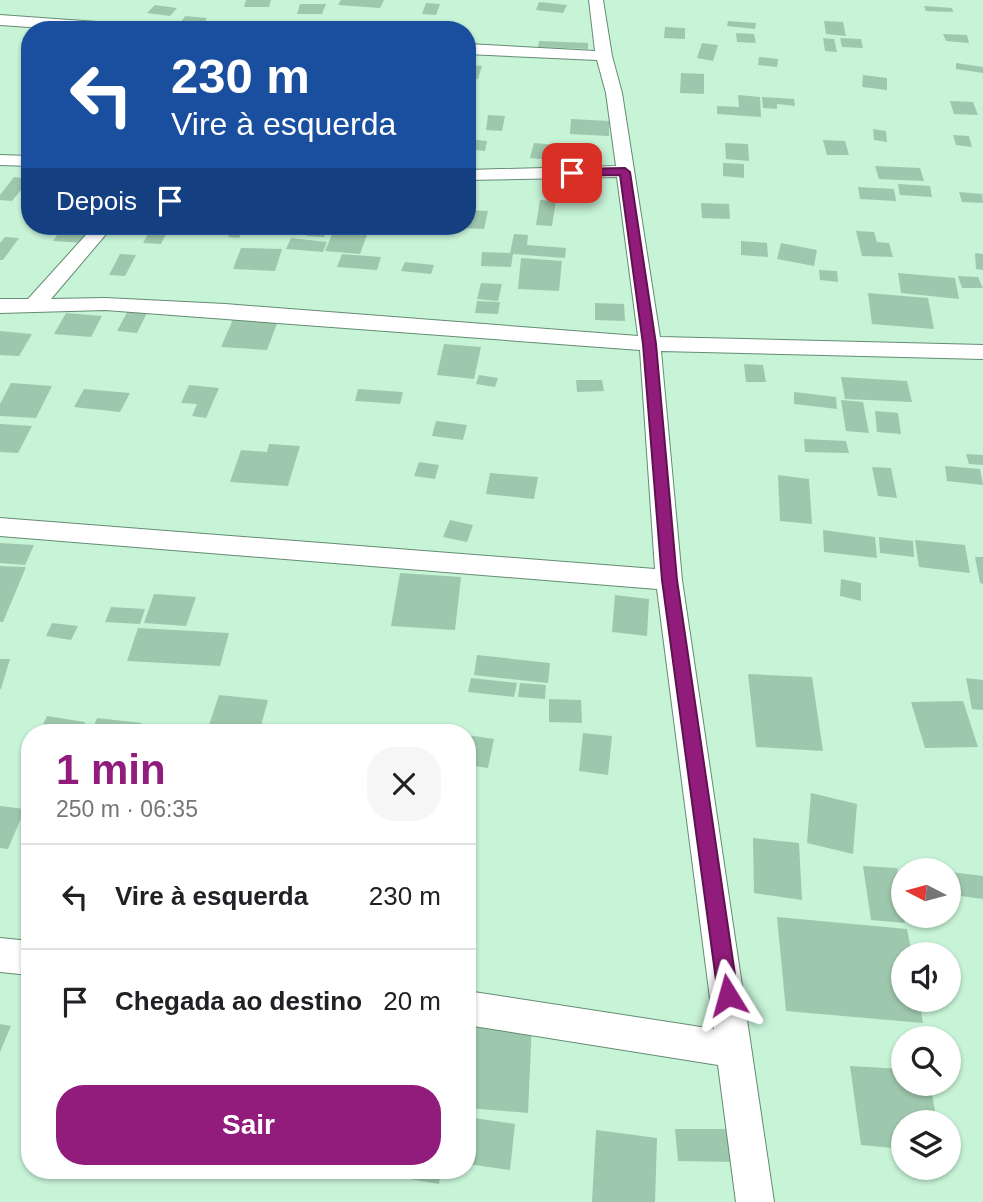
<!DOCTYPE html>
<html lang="pt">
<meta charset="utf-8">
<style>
body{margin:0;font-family:Helvetica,sans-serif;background:#f6f6f6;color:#202124;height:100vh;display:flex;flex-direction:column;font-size:26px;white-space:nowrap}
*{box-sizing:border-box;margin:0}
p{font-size:23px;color:#757577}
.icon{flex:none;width:38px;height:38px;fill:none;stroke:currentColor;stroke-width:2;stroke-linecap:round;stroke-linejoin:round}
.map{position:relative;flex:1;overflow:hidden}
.sheet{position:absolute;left:21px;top:724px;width:455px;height:455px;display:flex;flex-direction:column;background:#fff;border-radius:28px;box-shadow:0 2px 5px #0004}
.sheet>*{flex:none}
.top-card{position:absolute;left:21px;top:21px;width:455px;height:214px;border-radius:28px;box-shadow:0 2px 5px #0004;background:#1a4fa0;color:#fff;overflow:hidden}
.needle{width:46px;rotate:276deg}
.controls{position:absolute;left:891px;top:858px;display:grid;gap:14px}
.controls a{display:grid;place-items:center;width:70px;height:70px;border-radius:50%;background:#fff;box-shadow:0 2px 5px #0004;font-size:35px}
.pin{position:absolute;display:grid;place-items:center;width:60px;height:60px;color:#fff;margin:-30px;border-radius:14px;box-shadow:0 4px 10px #0006}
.me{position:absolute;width:77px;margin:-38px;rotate:352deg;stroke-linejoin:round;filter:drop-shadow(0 0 5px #0008)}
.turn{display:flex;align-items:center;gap:24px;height:147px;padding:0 35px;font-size:32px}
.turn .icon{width:91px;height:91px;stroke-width:2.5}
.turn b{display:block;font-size:49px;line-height:60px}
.then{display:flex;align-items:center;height:66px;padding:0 35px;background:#0003;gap:14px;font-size:26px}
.round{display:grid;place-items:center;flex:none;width:74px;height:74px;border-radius:28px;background:#f6f6f6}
.overview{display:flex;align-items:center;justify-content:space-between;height:119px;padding:0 35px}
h1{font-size:42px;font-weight:800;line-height:52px;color:#911c7b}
.button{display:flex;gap:14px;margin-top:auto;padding:14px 35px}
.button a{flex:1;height:80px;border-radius:28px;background:#911c7b;color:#fff;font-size:28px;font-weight:800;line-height:80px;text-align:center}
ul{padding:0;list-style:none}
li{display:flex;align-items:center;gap:21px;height:105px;padding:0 35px;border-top:2px solid #e0e0e0}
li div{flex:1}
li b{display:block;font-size:26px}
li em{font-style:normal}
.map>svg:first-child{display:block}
.building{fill:#9ec8ad}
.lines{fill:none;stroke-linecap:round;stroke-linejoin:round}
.street-casing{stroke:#648c73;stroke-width:2}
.street{fill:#fff;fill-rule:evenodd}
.route{fill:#911c7b;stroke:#5e1250;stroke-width:2}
</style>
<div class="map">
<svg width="983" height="1202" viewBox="0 0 983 1202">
<rect width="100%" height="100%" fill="#c7f3d7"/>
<g class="building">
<path d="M246 0H271L269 7H244Z"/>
<path d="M341 0H384L380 8 338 5Z"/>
<path d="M539 2 567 5 563 13 536 10Z"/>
<path d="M426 3 440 4 436 15 422 14Z"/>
<path d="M300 4H326L322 14H297Z"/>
<path d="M155 5 177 8 170 16 147 13Z"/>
<path d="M924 6 952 8 953 12 926 11Z"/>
<path d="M185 16 207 18 203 25 180 24Z"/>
<path d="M728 21 756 23 755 29 727 26Z"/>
<path d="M824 21 843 22 846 36 826 34Z"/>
<path d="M665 27 685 28V39L664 38Z"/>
<path d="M736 33 754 34 756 43 737 42Z"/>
<path d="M943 34 967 35 969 43 946 41Z"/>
<path d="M823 38 834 39 837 52 825 51Z"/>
<path d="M840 38 861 39 863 48 842 47Z"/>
<path d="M539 41 588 43V49L538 47Z"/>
<path d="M702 43 718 45 713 61 697 58Z"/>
<path d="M759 57 778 59 777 67 758 65Z"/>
<path d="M956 63 983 67V73L956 69Z"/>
<path d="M467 65 482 66 478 79 467 78Z"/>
<path d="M681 73 704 74V94L680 93Z"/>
<path d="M863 75 887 78V90L862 87Z"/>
<path d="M738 95 760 97 761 117 717 114V106L739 107Z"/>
<path d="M762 97 794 99 795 106 777 104V109L763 108Z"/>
<path d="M950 101 973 102 978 115 954 114Z"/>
<path d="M488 115 505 116 502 131 486 130Z"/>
<path d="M571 119 609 121V136L570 134Z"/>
<path d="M873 129 886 131 887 142 874 140Z"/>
<path d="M953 135 969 136 972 147 956 145Z"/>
<path d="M467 139 487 141 485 151 467 149Z"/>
<path d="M823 140 845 141 849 155H827Z"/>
<path d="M534 143 557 145 552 160 530 158Z"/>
<path d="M725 143 748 144 749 161 726 159Z"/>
<path d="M723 163 744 164V178L723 176Z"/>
<path d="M875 166 920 168 924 181 879 179Z"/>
<path d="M14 177 30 179 12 201 0 200V195Z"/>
<path d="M898 184 930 186 932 197 900 195Z"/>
<path d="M858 187 894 189 896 201 860 199Z"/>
<path d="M959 192 982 194 983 203 962 202Z"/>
<path d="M540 200 556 201 552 226 536 225Z"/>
<path d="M701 203 729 204 730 219 702 218Z"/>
<path d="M467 210 488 211 484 229 462 228 467 226Z"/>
<path d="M63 226H95L84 243 53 241Z"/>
<path d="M139 226H170L161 244 143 243 148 234 135 233Z"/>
<path d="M234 226 245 227 239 238 228 237Z"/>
<path d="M311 226H328L324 237 307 236Z"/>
<path d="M856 231 874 232 877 242 889 243 893 257 862 256Z"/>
<path d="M333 232 367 235 360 254 325 251Z"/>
<path d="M514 234 528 235 527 245 566 248 565 258 513 254 511 267 481 266 482 252 510 253Z"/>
<path d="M5 237 19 238 3 260H0V243Z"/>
<path d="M291 238 327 242 323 252 286 249Z"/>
<path d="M741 241 767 243 768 257 741 255Z"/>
<path d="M781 243 817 250 814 266 777 259Z"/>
<path d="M241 248 282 249 275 271 233 269Z"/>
<path d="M975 253 983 254V270L976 269Z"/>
<path d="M120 254 136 255 125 276 109 275Z"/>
<path d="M342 254 381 257 377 270 337 267Z"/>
<path d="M521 258 562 261 559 291 518 289Z"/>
<path d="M405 262 434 265 431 274 401 271Z"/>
<path d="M819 270 837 271 838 282 820 280Z"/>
<path d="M898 273 955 278 959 299 901 293Z"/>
<path d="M958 276 978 277 983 288H962Z"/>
<path d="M481 283 502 284 498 301 477 299Z"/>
<path d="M868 293 928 298 934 329 872 324Z"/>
<path d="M477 301 500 302 498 314 475 313Z"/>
<path d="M595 303 624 304 625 321 595 320Z"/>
<path d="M130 307 149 309 137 333 117 331Z"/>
<path d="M66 313 102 316 91 337 54 334Z"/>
<path d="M234 317 278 321 267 350 221 347Z"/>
<path d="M0 331 32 334 19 356 0 355Z"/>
<path d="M444 344 481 347 474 379 437 375Z"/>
<path d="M744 364 763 365 766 382H746Z"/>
<path d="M479 375 498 378 495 387 476 384Z"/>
<path d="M841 377 907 381 912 402 845 399Z"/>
<path d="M576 380H602L604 391 577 392Z"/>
<path d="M11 383 52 386 36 418 0 416V404Z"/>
<path d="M189 385 219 388 206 418 192 416 197 404 181 403Z"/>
<path d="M84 389 130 393 120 412 74 407Z"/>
<path d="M358 389 403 392 400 404 355 401Z"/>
<path d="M794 392 836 397 837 409 794 404Z"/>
<path d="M841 400 863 402 869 433 846 431Z"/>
<path d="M875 411 898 413 901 434 877 432Z"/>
<path d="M436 421 467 425 463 440 432 436Z"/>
<path d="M0 424 32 426 18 453 0 452Z"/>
<path d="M804 439 846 441 849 453 805 452Z"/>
<path d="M269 444 300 446 288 486 230 482 241 450 267 452Z"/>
<path d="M966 454 983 455V465L969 464Z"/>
<path d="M419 462 439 465 435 479 414 476Z"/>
<path d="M945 466 980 469 983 485 947 481Z"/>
<path d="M872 467 891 468 897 498 878 496Z"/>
<path d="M490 473 538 477 534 499 486 494Z"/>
<path d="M778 475 809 479 812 524 780 521Z"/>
<path d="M450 520 473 525 467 542 443 537Z"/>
<path d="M823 530 875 537 877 558 824 552Z"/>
<path d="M879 537 913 541 914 557 880 553Z"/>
<path d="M915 540 965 545 970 573 919 567Z"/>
<path d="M0 543 34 545 25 565 0 563Z"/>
<path d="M975 557H983V584L980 583Z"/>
<path d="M0 566 26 567 3 622H0Z"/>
<path d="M400 573 461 577 455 630 391 626Z"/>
<path d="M841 579 861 583V601L840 596Z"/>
<path d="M154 594 196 597 186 626 144 623Z"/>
<path d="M615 595 649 599 647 636 612 632Z"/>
<path d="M111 607 145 609 140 624 105 622Z"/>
<path d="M52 623 78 626 71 640 46 636Z"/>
<path d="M138 628 229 633 220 666 127 661Z"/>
<path d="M477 655 550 663 548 683 474 675Z"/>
<path d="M0 659H10L1 689H0Z"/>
<path d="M748 674 812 677 823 751 756 747Z"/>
<path d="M471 678 517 683 514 697 468 692Z"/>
<path d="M966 678 983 680V710L972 709Z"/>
<path d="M520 683 546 685 545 699 518 697Z"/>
<path d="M219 695 268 700 259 733 207 731Z"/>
<path d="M549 699 581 700 582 723 549 722Z"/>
<path d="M963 701 978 747 925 748 911 702Z"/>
<path d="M47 716 85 722 81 733H39Z"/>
<path d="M97 718 142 723 138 733H91Z"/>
<path d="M404 725 457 731 456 733H403Z"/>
<path d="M583 733 612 736 608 775 579 771Z"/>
<path d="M467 735 494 739 488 768 467 765Z"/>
<path d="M811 793 857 804 853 854 807 843Z"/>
<path d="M0 806 25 809 8 849 0 848Z"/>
<path d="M753 838 799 843 802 900 754 893Z"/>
<path d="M863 866 897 868 905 923 871 920Z"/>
<path d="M950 872 983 876V899L953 895Z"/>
<path d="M777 917 907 929 912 954H903V999H919L923 1023 786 1011Z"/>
<path d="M467 1017 532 1023 528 1113 467 1108Z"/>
<path d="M0 1024 11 1026 0 1052Z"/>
<path d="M850 1066 903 1069V1083H930L937 1122H903V1149L861 1145Z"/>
<path d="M467 1117 515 1124 510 1170 467 1164Z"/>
<path d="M675 1129H729L734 1162 678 1161Z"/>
<path d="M596 1130 657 1138 655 1202H592Z"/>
<path d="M363 1171H441L439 1184Z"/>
</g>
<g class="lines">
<defs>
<g id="street">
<path d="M589 0H603L612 56 622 93 660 337 983 345V359L661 351 682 580 774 1202H736L718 1065 467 1025V991L714 1029 657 589 0 536V518L655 569 640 350 105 310 0 313V299H28L94 226H113L51 299 105 298 225 304 638 336 617 177 467 180V170L616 166 606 93 597 60 467 54V44L595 51Z"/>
<path d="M0 15 139 25 146 30H73L0 25Z"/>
<path d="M0 155 30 156V166L0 165Z"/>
<path d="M0 938 30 941V975L0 972Z"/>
</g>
</defs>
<use href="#street" class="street-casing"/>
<use href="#street" class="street"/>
</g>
<path class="route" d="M625 168 630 172 656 344 677 580 738 995 735 1002 728 1005 721 1002 718 995 662 580 643 344 620 175 572 176 567 173 572 169Z"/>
</svg>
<div class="controls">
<a><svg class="needle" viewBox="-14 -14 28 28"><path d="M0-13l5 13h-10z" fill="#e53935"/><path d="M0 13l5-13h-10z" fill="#757577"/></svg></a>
<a><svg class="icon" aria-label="sound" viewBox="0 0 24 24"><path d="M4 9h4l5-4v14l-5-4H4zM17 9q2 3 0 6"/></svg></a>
<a><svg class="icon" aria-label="search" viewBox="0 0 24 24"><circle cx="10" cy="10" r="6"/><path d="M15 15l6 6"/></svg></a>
<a><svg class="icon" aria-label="layers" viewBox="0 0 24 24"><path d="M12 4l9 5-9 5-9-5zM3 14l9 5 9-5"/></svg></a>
</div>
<div class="pin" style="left:572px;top:173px;background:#d93025"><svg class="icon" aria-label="arrive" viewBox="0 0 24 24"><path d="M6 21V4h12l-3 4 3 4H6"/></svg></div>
<svg class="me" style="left:728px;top:995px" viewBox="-20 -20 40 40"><path d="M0-17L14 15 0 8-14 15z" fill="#911c7b" stroke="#fff" stroke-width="4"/></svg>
<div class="top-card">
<div class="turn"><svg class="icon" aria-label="left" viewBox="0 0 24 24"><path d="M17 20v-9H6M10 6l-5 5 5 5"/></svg><div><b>230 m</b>Vire à esquerda</div></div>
<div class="then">Depois<svg class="icon" aria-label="arrive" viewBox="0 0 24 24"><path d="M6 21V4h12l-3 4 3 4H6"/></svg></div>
</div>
<section class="sheet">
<div class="overview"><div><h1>1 min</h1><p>250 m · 06:35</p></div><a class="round"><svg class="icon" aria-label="close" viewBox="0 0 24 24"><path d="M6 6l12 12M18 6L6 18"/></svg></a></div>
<ul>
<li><svg class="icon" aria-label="left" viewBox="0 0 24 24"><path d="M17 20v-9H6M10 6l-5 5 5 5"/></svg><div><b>Vire à esquerda</b></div><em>230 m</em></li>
<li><svg class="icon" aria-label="arrive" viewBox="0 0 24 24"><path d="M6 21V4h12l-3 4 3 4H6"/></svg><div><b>Chegada ao destino</b></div><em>20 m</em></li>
</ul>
<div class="button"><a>Sair</a></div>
</section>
</div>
